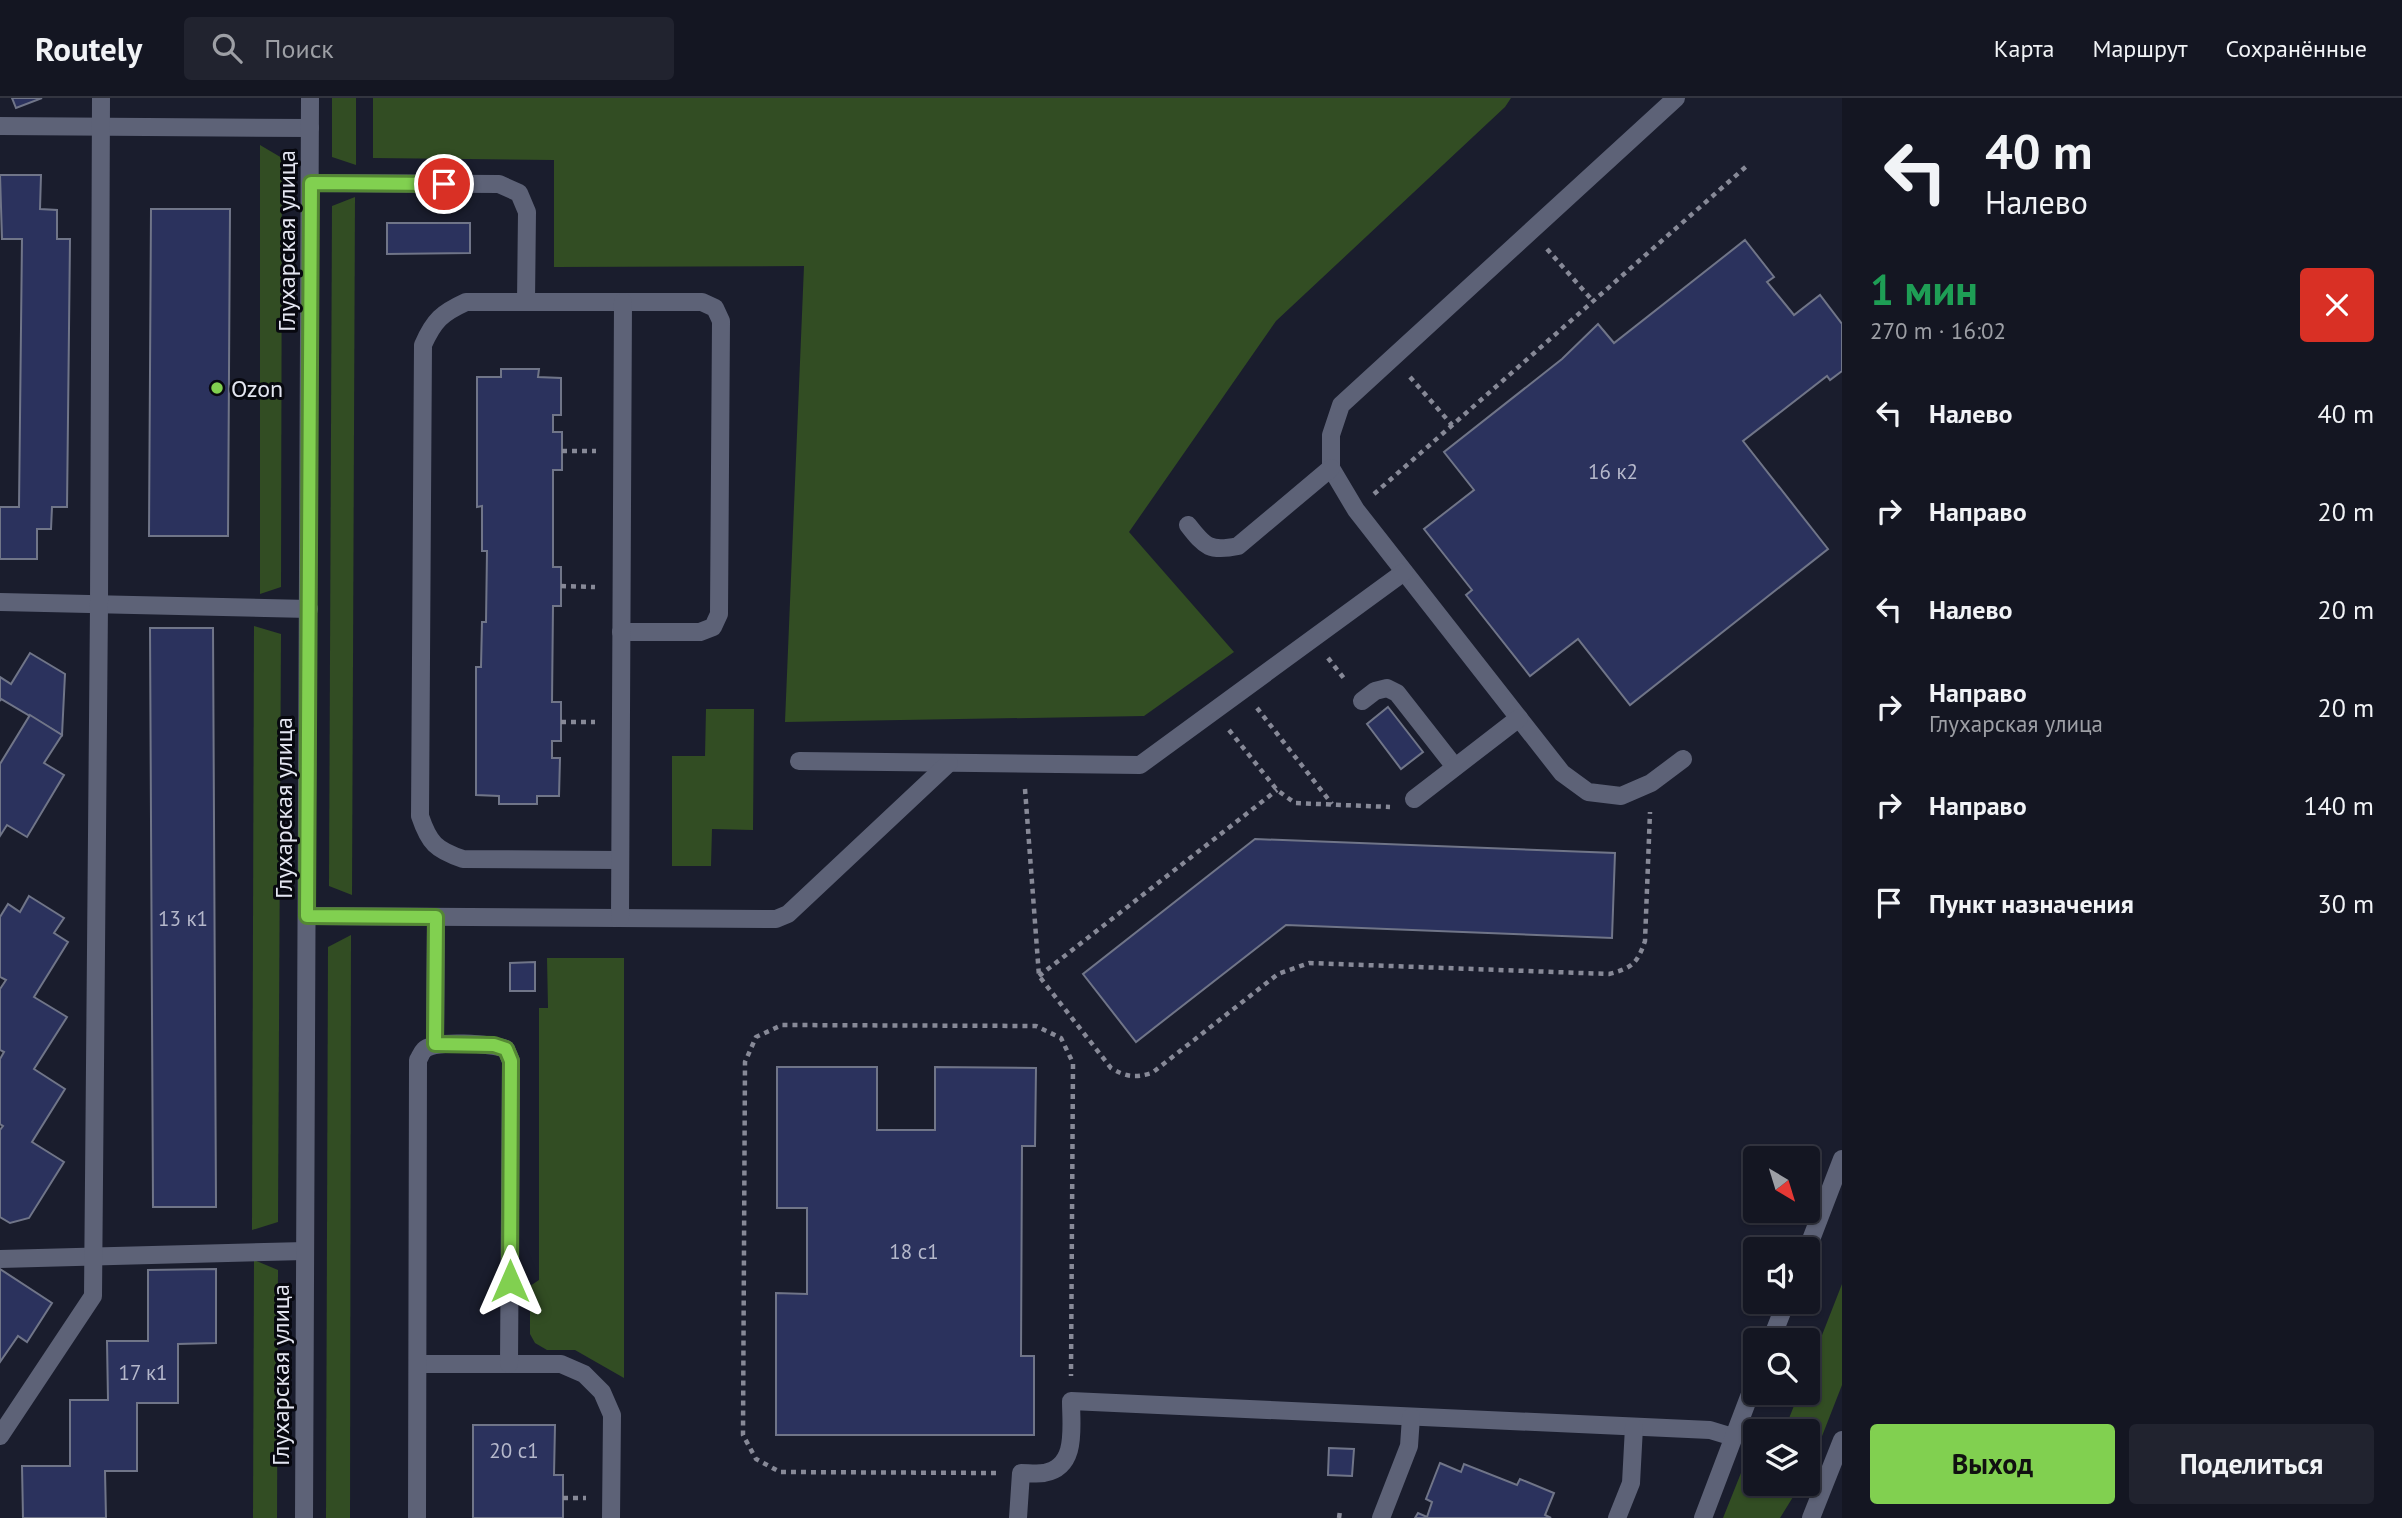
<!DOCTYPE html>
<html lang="ru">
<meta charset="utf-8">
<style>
body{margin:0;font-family:"PT Sans",sans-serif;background:#21232f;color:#f1f3f6;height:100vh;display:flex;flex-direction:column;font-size:26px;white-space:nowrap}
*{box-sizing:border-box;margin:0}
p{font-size:23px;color:#9d9fa5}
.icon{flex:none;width:38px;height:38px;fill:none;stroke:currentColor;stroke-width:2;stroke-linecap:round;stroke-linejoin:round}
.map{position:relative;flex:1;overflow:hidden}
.sheet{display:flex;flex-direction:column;background:#141622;width:560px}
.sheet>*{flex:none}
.banner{background:#141622;color:#f1f3f6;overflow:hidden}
.needle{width:46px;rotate:142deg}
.controls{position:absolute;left:1743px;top:1048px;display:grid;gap:14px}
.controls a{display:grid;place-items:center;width:77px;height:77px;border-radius:7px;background:#141622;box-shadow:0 2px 5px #0004,0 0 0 2px #333540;font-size:35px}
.pin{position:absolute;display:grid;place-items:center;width:60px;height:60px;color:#fff;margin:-30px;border:4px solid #fff;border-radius:50%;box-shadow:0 2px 7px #0007}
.me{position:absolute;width:77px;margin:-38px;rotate:0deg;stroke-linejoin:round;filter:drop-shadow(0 0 5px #0008)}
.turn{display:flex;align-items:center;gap:24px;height:147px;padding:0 28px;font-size:32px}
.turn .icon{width:91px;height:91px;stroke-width:2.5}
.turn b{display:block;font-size:49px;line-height:60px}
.round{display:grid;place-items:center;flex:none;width:74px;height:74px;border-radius:7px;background:#21232f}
.headline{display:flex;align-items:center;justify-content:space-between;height:119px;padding:0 28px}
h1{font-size:42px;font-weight:600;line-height:52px;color:#1e9e55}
.primary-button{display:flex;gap:14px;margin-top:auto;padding:14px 28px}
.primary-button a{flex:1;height:80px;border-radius:7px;background:#81d050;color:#111;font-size:28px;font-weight:600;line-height:80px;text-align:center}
.primary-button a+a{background:#21232f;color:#f1f3f6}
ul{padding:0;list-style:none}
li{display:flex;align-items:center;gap:21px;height:98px;padding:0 28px}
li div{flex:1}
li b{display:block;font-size:26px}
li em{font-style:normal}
header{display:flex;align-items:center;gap:42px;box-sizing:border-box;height:98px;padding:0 35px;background:#141622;border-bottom:2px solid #333540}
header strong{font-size:33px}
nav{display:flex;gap:38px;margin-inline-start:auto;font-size:24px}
.search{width:490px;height:63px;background:#21232f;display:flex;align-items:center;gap:18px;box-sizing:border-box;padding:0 24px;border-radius:7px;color:#9d9fa5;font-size:26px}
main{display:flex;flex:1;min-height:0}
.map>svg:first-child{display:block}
.green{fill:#324d23}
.building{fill:#2b325d;stroke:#707588;stroke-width:2}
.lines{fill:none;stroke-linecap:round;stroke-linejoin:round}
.path{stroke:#878997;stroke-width:4.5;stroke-dasharray:5 5;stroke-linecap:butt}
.minor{stroke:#5d6277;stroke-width:18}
.route-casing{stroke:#548734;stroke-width:18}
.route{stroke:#81d050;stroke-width:12}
.poi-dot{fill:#81d050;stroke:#07080f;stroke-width:2.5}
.labels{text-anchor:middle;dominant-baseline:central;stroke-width:6;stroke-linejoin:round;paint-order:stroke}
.number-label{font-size:21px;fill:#b5b8cb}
.street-label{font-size:24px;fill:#e3e5f0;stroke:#07080f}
.poi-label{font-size:24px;fill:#e3e5f0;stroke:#07080f;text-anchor:start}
</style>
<header>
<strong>Routely</strong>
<div class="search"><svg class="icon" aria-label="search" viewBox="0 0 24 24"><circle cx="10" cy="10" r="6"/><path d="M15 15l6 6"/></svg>Поиск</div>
<nav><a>Карта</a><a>Маршрут</a><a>Сохранённые</a></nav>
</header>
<main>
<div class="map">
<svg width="1842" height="1420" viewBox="0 0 1842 1420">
<rect width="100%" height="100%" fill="#1a1d2d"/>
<g class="green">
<path d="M332 0H356V67L332 59Z"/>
<path d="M373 0H1511L1505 9 1276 223 1129 434 1234 554 1144 618 785 624 804 168 554 169V62L373 60Z"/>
<path d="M260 47 282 60 281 489 260 496Z"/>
<path d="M355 99 352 797 329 788 332 108Z"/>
<path d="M254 528 281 536 278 1124 252 1132Z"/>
<path d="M706 611H754L753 732 712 731 711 768H672V658H705Z"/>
<path d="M351 837 350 1420H326L328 849Z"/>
<path d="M547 860H624V1280L575 1252H547L535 1245 530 1236V1188L539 1182V910H548Z"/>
<path d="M254 1162 278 1172 277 1420H253Z"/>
<path d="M1842 1186V1287L1808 1374V1334L1784 1333 1799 1295H1808V1273Z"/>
<path d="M1755 1364V1386H1801L1780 1420H1723L1741 1375Z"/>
</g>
<g class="building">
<path d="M12 0H42L16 10Z"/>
<path d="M0 77H41L40 111 57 112V141H70L67 409H52L51 431H37V461H0V409H19L22 141H2Z"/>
<path d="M151 111H230L228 438H149Z"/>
<path d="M387 125H470V155L387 156Z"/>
<path d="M1745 142 1774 179 1767 184 1794 217 1820 197 1842 226V273L1830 282 1827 278 1743 343 1828 451 1630 607 1578 541 1530 578 1466 497 1472 492 1424 431 1474 392 1444 354 1562 261 1598 226 1614 245Z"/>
<path d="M501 271H539L538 279 561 280V317H553V334H562V372H553V469H561V508H553L552 604H561V643H552V660H560L559 698H537V706H499V698L476 697V569H481L482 524H486L487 453H482V408L477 409V279H501Z"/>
<path d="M150 530H213L216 1109H153Z"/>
<path d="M30 555 65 576 62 637 1 601 0 603V579L11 586Z"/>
<path d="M1388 609 1423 654 1401 671 1367 626Z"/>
<path d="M30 617 62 637 44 665 64 677 27 739 7 727 0 738V666Z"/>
<path d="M1255 741 1615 755 1612 840 1286 827 1136 944 1083 876Z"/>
<path d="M29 798 64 820 54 835 68 844 34 899 67 919 34 971 65 991 32 1044 64 1064 29 1120 10 1125 0 1119V1032L3 1028 0 1026V961L4 954 0 952V891L6 882 0 879V819L8 806 20 814Z"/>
<path d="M535 864V893H510V865Z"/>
<path d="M777 969H877V1032H935V969L1036 970 1035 1048H1022L1021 1258H1034V1337H776V1195L807 1196V1110H777Z"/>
<path d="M0 1171 52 1205 27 1244 18 1238 0 1264Z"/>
<path d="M216 1171V1245L178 1246V1305H137V1373H105L106 1420H23L22 1368H70V1302H108L107 1243H148V1172Z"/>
<path d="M473 1327H555L554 1377H563V1420H473Z"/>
<path d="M1329 1350 1354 1351 1352 1378 1328 1377Z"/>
<path d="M1440 1365 1461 1374 1464 1366 1517 1387 1520 1381 1554 1395 1545 1417 1551 1420H1415L1418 1415 1427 1419 1432 1404 1426 1401Z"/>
</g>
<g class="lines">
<g class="path">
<path d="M1547 151 1593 203"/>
<path d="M1410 279 1452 327"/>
<path d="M562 353H596"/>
<path d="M1374 396 1749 66"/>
<path d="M561 488 595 489"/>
<path d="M1328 560 1346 583"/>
<path d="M1257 610 1332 706"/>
<path d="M561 624H595"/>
<path d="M1229 632 1277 692 1295 705 1390 709"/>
<path d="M1025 691 1039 878 1111 970C1126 979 1135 980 1152 975L1278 876 1309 865 1609 876C1632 870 1637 866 1645 843L1650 714"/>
<path d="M1039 878 1277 692"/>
<path d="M996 1375 780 1374 756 1361 743 1337 745 964 756 939 782 927 1036 928 1061 940 1073 965 1071 1278"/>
<path d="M563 1400H586"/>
<path d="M1339 1420 1340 1413"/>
</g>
<g class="minor">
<path d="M1676 0 1341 307 1331 337V370L1356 412 1562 675 1588 694 1621 698 1651 685 1683 661"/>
<path d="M0 28 310 30"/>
<path d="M311 85 499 86 519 95 527 114 526 204"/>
<path d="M1188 427C1205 449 1210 454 1238 448L1331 370"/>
<path d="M0 504 309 511"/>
<path d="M1362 603 1375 593 1387 590 1397 595 1455 669"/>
<path d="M799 663 1140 667 1404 474"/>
<path d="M1414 701 1519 620"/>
<path d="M620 762 463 761C436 752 429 745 420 718L423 247C434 222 442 215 466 204H702L715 210 721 223 719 516 713 529 700 534H621"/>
<path d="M307 818 776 821 788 816 949 665"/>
<path d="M620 820 623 204"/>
<path d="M435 946 436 819"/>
<path d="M1807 1152 1842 1061"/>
<path d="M0 1161 305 1153"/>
<path d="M1771 1242 1786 1204"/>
<path d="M418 1266H561L584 1276 602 1294 612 1317 611 1420"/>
<path d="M0 1338 93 1198 99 507 101 0"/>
<path d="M304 1420 310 0"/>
<path d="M417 1420 418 962C420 959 421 955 424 952 434 941 492 946 506 951L511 963 509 1266"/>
<path d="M1018 1420 1021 1375C1028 1375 1037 1376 1044 1375 1078 1369 1071 1329 1071 1303L1710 1332 1733 1339"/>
<path d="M1381 1420 1409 1348 1411 1319"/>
<path d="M1617 1420 1631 1385 1634 1329"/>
<path d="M1703 1420 1755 1283"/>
<path d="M1811 1420 1842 1342"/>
</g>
</g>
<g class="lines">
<defs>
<path id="route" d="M444 86 311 85 307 818 436 819 435 946 494 947 506 951 511 963 510 1183"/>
</defs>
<use href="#route" class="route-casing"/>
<use href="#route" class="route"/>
</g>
<circle class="poi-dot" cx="217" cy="290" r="7"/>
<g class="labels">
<g class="number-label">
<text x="1613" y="373">16 к2</text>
<text x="183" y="820">13 к1</text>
<text x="914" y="1153">18 с1</text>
<text x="143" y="1274">17 к1</text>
<text x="514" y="1352">20 с1</text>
</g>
<g class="street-label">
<text transform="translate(286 143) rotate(-90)">Глухарская улица</text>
<text transform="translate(283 710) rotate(-90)">Глухарская улица</text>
<text transform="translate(280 1277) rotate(-90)">Глухарская улица</text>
</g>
<g class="poi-label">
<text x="231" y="290">Ozon</text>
</g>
</g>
</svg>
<div class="controls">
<a><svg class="needle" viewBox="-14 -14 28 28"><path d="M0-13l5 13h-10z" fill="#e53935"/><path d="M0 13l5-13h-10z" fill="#9d9fa5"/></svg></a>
<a><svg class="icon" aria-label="sound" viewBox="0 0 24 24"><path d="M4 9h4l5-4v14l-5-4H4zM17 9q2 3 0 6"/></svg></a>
<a><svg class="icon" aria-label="search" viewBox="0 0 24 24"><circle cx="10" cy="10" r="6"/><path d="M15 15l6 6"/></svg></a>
<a><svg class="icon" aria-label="layers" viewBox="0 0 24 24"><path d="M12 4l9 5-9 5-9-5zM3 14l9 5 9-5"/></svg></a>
</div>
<div class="pin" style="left:444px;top:86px;background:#d93025"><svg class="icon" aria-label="arrive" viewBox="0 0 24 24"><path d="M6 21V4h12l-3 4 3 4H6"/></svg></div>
<svg class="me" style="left:510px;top:1183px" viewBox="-20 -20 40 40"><path d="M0-17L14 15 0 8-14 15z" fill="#81d050" stroke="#fff" stroke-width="4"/></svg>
</div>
<section class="sheet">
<div class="banner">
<div class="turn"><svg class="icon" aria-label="left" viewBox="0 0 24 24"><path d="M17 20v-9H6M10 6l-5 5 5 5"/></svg><div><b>40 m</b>Налево</div></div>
</div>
<div class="headline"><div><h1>1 мин</h1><p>270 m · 16:02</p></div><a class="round" style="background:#d93025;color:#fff"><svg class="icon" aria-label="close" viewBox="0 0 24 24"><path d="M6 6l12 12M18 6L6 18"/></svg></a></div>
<ul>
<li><svg class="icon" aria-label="left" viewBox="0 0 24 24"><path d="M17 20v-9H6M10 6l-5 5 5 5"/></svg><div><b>Налево</b></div><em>40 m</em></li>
<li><svg class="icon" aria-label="right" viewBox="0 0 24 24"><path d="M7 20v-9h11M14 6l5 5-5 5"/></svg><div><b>Направо</b></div><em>20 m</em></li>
<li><svg class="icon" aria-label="left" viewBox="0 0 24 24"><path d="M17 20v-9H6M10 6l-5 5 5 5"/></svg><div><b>Налево</b></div><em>20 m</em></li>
<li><svg class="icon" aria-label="right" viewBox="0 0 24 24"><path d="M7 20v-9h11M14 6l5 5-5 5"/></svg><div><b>Направо</b><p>Глухарская улица</p></div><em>20 m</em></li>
<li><svg class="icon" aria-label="right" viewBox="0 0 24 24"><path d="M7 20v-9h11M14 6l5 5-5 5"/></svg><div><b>Направо</b></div><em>140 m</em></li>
<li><svg class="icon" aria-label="arrive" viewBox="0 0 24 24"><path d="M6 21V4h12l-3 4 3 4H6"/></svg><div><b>Пункт назначения</b></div><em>30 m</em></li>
</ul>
<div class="primary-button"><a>Выход</a><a>Поделиться</a></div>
</section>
</main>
